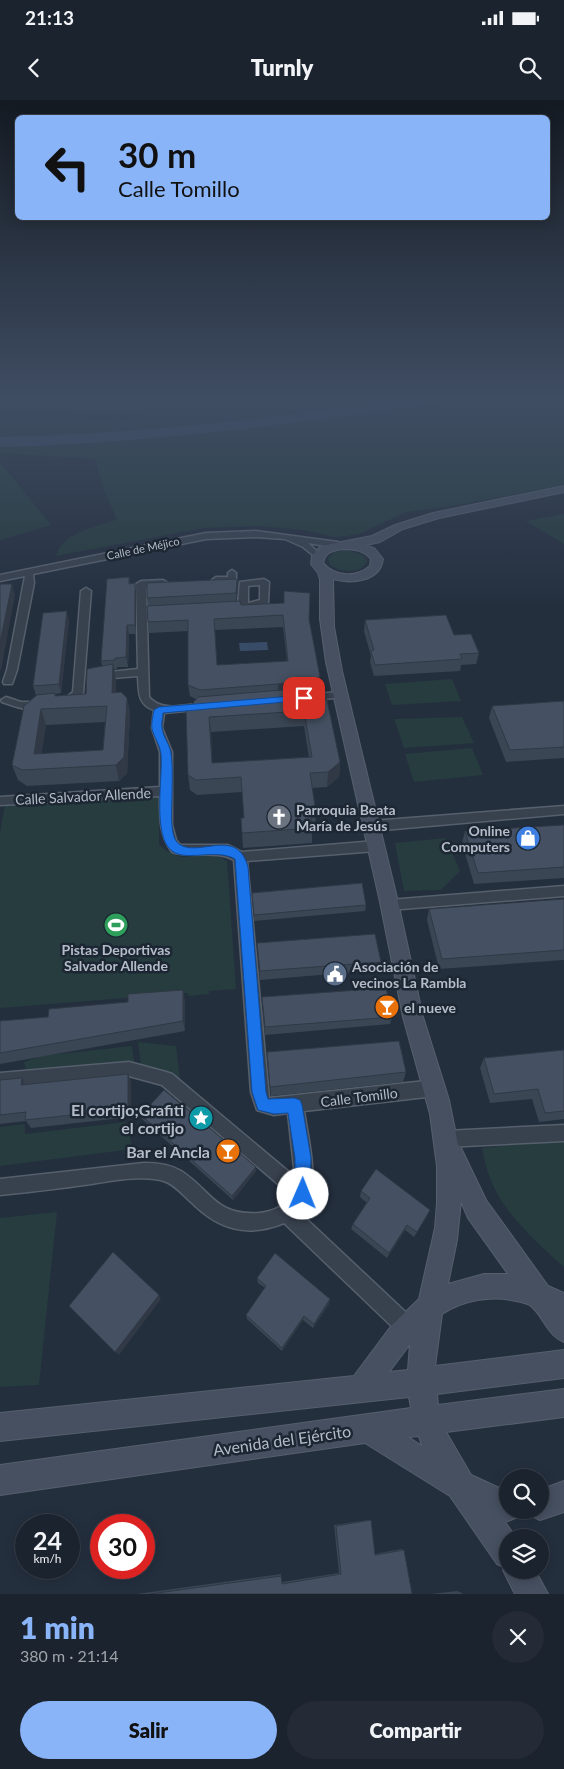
<!DOCTYPE html>
<html lang="es">
<meta charset="utf-8">
<style>
body{margin:0;font-family:Lato,sans-serif;background:#242b36;color:#f1f3f6;height:100vh;display:flex;flex-direction:column;font-size:19px;white-space:nowrap}
*{box-sizing:border-box;margin:0}
p{font-size:16px;color:#a0a4aa}
.icon{flex:none;width:28px;height:28px;fill:none;stroke:currentColor;stroke-width:2;stroke-linecap:round;stroke-linejoin:round}
.map{position:relative;height:1494px;overflow:hidden}
.details{display:flex;flex-direction:column;background:#1b232e;flex:1}
.details>*{flex:none}
.hud{position:absolute;left:15px;top:15px;width:535px;height:105px;border-radius:8px;box-shadow:0 2px 12px #0003,0 0 0 1px #39404a;background:#8ab4f8;color:#111;overflow:hidden}
.buttons{position:absolute;left:499px;top:1369px;display:grid;gap:10px}
.buttons a{display:grid;place-items:center;width:50px;height:50px;border-radius:50%;background:#1b232e;box-shadow:0 2px 12px #0003,0 0 0 1px #39404a;font-size:25px}
.speed{position:absolute;left:15px;top:1414px;display:flex;gap:10px;font-size:25px;font-weight:700;text-align:center}
.speed>*{display:grid;place-content:center;width:65px;height:65px;border-radius:50%;background:#1b232e;box-shadow:0 2px 12px #0003,0 0 0 1px #39404a;line-height:1}
.speed small{font-size:12px;font-weight:400}
.speed .limit{border:8px solid #d22;background:#fff;color:#111}
.pin{position:absolute;display:grid;place-items:center;width:42px;height:42px;color:#fff;margin:-21px;border-radius:10px;box-shadow:0 2px 8px #0006}
.me{position:absolute;width:55px;margin:-28px;rotate:1deg;stroke-linejoin:round;filter:drop-shadow(0 0 4px #0008)}
.turn{display:flex;align-items:center;gap:18px;height:105px;padding:0 20px;font-size:22px}
.turn .icon{width:65px;height:65px;stroke-width:2.5}
.turn b{display:block;font-size:35px;line-height:42px}
.round{display:grid;place-items:center;flex:none;width:52px;height:52px;border-radius:26px;background:#242b36}
.headline{display:flex;align-items:center;justify-content:space-between;height:85px;padding:0 20px}
h1{font-size:30px;font-weight:800;line-height:38px;color:#8ab4f8}
.cta{display:flex;gap:10px;margin-top:auto;padding:10px 20px}
.cta a{flex:1;height:58px;border-radius:30px;background:#8ab4f8;color:#111;font-size:20px;font-weight:800;line-height:58px;text-align:center}
.cta a+a{background:#242b36;color:#f1f3f6}
.status{display:flex;justify-content:space-between;align-items:center;height:35px;padding:0 25px;background:#1b232e;direction:ltr}
.status svg{height:14px;fill:currentColor}
header{display:flex;justify-content:space-between;align-items:center;height:65px;padding:0 20px;background:#1b232e;font-size:22px;font-weight:800}
.map>svg:first-child{display:block}
.green{fill:#263c3f}
.water{fill:#394c67}
.lines{fill:none;stroke-linecap:round;stroke-linejoin:round}
.river{fill:#394c67;fill-rule:evenodd}
.street-casing{stroke:#565f6c;stroke-width:3}
.secondary-casing{stroke:#565f6c;stroke-width:2}
.street{fill:#38414e;fill-rule:evenodd}
.secondary{fill:#465061;fill-rule:evenodd}
.wall{fill:#3b4654;fill-rule:evenodd}
.shaded-wall{fill:#303945}
.building{fill:#455162;stroke:#303945;fill-rule:evenodd}
.route{fill:#1a73e8;stroke:#114b97}
.labels{text-anchor:middle;dominant-baseline:central;stroke-width:5;stroke-linejoin:round;paint-order:stroke}
.far-street-label{font-size:11px;fill:#b4bcc9;stroke:#1d2633}
.street-label{font-size:14px;fill:#b4bcc9;stroke:#1d2633}
.poi-label{font-size:14px;font-weight:bold;fill:#b4bcc9;stroke:#1d2633;text-anchor:start}
.near-poi-label{font-size:16px;font-weight:bold;fill:#b4bcc9;stroke:#1d2633;text-anchor:end}
.near-street-label{font-size:16px;fill:#b4bcc9;stroke:#1d2633}
</style>
<div class="status"><b>21:13</b><svg viewBox="0 0 49 12"><path d="M0 12V9h3v3zM5 12V6h3v6zM10 12V3h3v9zM15 12V0h3v12zM26 1h20v11H26zM47 4h2v5h-2z"/></svg></div>
<header><svg class="icon" aria-label="back" viewBox="0 0 24 24"><path d="M15 5l-7 7 7 7"/></svg>Turnly<svg class="icon" aria-label="search" viewBox="0 0 24 24"><circle cx="10" cy="10" r="6"/><path d="M15 15l6 6"/></svg></header>
<div class="map">
<svg width="564" height="1494" viewBox="0 0 564 1494">
<rect width="100%" height="100%" fill="#242f3e"/>
<g class="green">
<path d="M0 297H564V385L452 406 406 412 359 434 346 436 335 437 303 430 258 426 203 428 56 456C62 432 98 427 117 419L103 388 95 359 0 353V315L124 321 143 314 125 315 0 312Z"/>
<path d="M0 362 51 425 0 440Z"/>
<path d="M564 414V444L526 421Z"/>
<path d="M347 450 363 455 367 461C361 475 340 472 330 465L328 458 335 452Z"/>
<path d="M452 579 461 601 392 605 385 584Z"/>
<path d="M462 617 474 643 404 648 394 619Z"/>
<path d="M472 648 483 675 414 682 405 654Z"/>
<path d="M159 695V744L168 752 181 757 215 755 227 761 236 889 209 891V894L189 896 188 893 0 908V733L5 705Z"/>
<path d="M446 738 460 771 441 790 404 791 395 743Z"/>
<path d="M138 942 176 946 180 981 142 973Z"/>
<path d="M132 946 135 967 27 974 24 962 41 956Z"/>
<path d="M126 1022 133 1049 0 1066V1027L25 1024V1034Z"/>
<path d="M564 1039V1167C538 1144 502 1112 490 1078 486 1068 484 1058 482 1048Z"/>
<path d="M57 1112 39 1285 0 1287V1118Z"/>
</g>
<path class="water" d="M267 542 268 550 240 551 239 543Z"/>
<g class="lines">
<path class="river" d="M418 297H455L448 301C299 323 151 343 0 347V337C140 334 279 318 418 297Z"/>
<defs>
<g id="street">
<path d="M256 431 338 442 342 445 338 448 308 443 322 456 318 459 303 447 285 439 256 437 206 439 33 474 34 483 17 570 12 584H4L3 582 7 570 25 476 0 481V475L206 433Z"/>
<path d="M232 470 236 473V481L216 483 212 480 216 477H228V473Z"/>
<path d="M264 479 269 482 268 504 243 510 225 509V505L238 504 240 482ZM260 485V500L248 503V486Z"/>
<path d="M163 480 168 483 166 485 146 487 149 597C162 613 188 604 206 603L211 606 206 609 164 613 162 628 172 652V725L176 740 180 745H228L242 752 376 741 380 743 382 746 380 749 376 751 247 761 269 998 435 980 441 983 443 988 441 993 435 996 304 1011C308 1040 323 1092 300 1113L415 1221 417 1228 415 1235 408 1237 401 1235 284 1123C247 1138 219 1130 191 1102 183 1095 174 1084 164 1081 142 1074 106 1082 84 1085 56 1089 28 1092 0 1095V1079L144 1063C157 1063 169 1064 181 1071 212 1091 215 1116 259 1113 272 1112 284 1106 292 1096L162 985 129 976 0 987V973L129 962 166 972 172 974 295 1077 288 1013 274 1015 257 1010 251 992 234 760C216 749 192 759 172 752 159 735 160 717 160 696L0 705V697L160 687V652L152 628 154 610C137 604 139 591 138 576L100 579 95 576 100 573 138 569 136 484 141 481Z"/>
<path d="M86 488 91 491 83 593 76 602 65 606 60 603 73 592 81 491Z"/>
<path d="M340 592 344 593 345 595 344 597 303 601 298 598 303 595Z"/>
<path d="M6 597 21 602H40L45 605C36 615 14 606 2 602L1 600Z"/>
<path d="M564 706V714L372 731 368 729 366 726 368 723 372 721Z"/>
<path d="M564 786V796L389 810 384 809 382 805 384 801 389 800Z"/>
<path d="M564 1025V1041L446 1047 440 1045 438 1039 440 1033 446 1031Z"/>
</g>
<g id="secondary">
<path d="M564 386V392L439 418 403 429 380 442 366 445 375 449 383 459C380 482 351 484 333 479L334 527 342 571 398 802 423 917 449 1000 458 1045 460 1046 486 1100 548 1186 564 1193V1242C547 1235 544 1217 531 1206 527 1203 520 1202 516 1201 491 1195 463 1200 442 1214L435 1266 564 1250V1278L437 1294 438 1305 564 1289V1317L446 1332 471 1375 508 1392V1410H522L518 1417 505 1422 516 1438H508V1470H535L548 1494H515L503 1470 504 1467 497 1464 450 1396 365 1343 0 1395V1365L411 1308 409 1297 0 1341V1313L354 1276 392 1225 419 1199 435 1128 437 1103V1066L430 1014 403 917 380 802 326 562 320 519V479L318 473 311 464 312 456 321 446 372 436 395 425 433 413ZM342 449C354 449 363 450 371 459L370 466C356 478 335 477 323 463 325 452 332 451 342 449ZM461 1101 468 1118 508 1174H484L448 1184 457 1140ZM410 1244 408 1270 389 1272ZM419 1336 422 1346 408 1337Z"/>
<path d="M564 1381V1412L540 1420 530 1415 527 1410H540V1390Z"/>
</g>
</defs>
<use href="#street" class="street-casing"/>
<use href="#secondary" class="secondary-casing"/>
<use href="#street" class="street"/>
<use href="#secondary" class="secondary"/>
</g>
<g class="wall">
<path d="M129 477 130 484 136 492V534H129L128 567H117V569H114L116 580V593L127 598 130 613 127 673 119 681 27 686 18 680 12 665 45 594 36 595 33 586 69 520 61 593 55 594 56 596 86 594 102 566 101 561ZM105 622 103 650 41 654 46 625Z"/>
<path d="M237 479 238 488 236 501 241 505 309 520 320 577 319 589 302 591 340 662 339 677 327 687 312 688 316 713 315 728H312V743L243 748 241 718H244L242 692 197 695 190 690 188 675 196 599 190 596 188 585V531L149 533 148 522V506L147 498ZM283 527 287 561 217 565 215 530ZM304 626 309 657 212 663 211 632Z"/>
<path d="M365 520 454 535 479 553 476 564 461 565 460 571 374 576 370 562 371 556 364 531Z"/>
<path d="M564 601V658L506 662 489 618 492 606Z"/>
<path d="M564 725V778L474 784 462 743 465 731Z"/>
<path d="M252 793 366 805 365 811 254 821Z"/>
<path d="M564 799V860L439 869 427 820 429 809Z"/>
<path d="M257 843 381 862 379 870 260 880Z"/>
<path d="M262 897 392 917 390 924 265 935Z"/>
<path d="M185 900V931L0 964V921L48 917Z"/>
<path d="M564 950V1019L539 1022 532 999 490 1003 480 968 484 958Z"/>
<path d="M267 952 406 972 403 982 271 996Z"/>
<path d="M128 974 131 983V1017L31 1028 26 1021 0 1024V980L22 978 26 984Z"/>
<path d="M141 1015 256 1067V1071L233 1100 142 1019Z"/>
<path d="M361 1091 427 1116 414 1137 405 1130 387 1158 351 1129 353 1124 367 1103 360 1097Z"/>
<path d="M257 1178 329 1204 313 1228 303 1220 282 1251 247 1219 246 1215 265 1188 258 1183Z"/>
<path d="M368 1420H371L375 1454 401 1449 404 1450 412 1494H137L281 1474 282 1482 339 1473 334 1425Z"/>
<path d="M457 1491 462 1493V1494H431Z"/>
</g>
<g class="shaded-wall">
<path d="M237 479 238 488 236 502V493Z"/>
<path d="M135 483 136 492V534L135 525Z"/>
<path d="M12 484 15 495 1 571 0 569V543Z"/>
<path d="M67 511 69 520 61 593 59 584Z"/>
<path d="M127 525 129 534 128 567 126 557Z"/>
<path d="M113 564 116 580V608L112 593Z"/>
<path d="M320 577 319 589 278 595V584Z"/>
<path d="M127 598 130 613 127 673 119 681 116 665Z"/>
<path d="M41 609 46 625 39 670 34 654Z"/>
<path d="M209 617 211 632 213 678 212 663Z"/>
<path d="M340 662 339 677 327 687 328 672Z"/>
<path d="M183 890 185 900V931L183 921Z"/>
<path d="M128 974 131 983V1017L128 1009Z"/>
<path d="M22 978 27 987 21 985Z"/>
<path d="M256 1067V1071L233 1100 232 1096Z"/>
<path d="M407 1125 405 1130 387 1158 389 1153Z"/>
<path d="M159 1195 161 1199 119 1255 115 1252Z"/>
<path d="M330 1199 329 1204 313 1228 314 1224Z"/>
<path d="M304 1216 303 1220 282 1251V1248Z"/>
</g>
<g class="building">
<path d="M129 477V484L135 483V525H127L126 557 115 558V560L101 561 107 479Z"/>
<path d="M237 479 236 493 147 498V483Z"/>
<path d="M0 484H12L0 543Z"/>
<path d="M284 491 310 493 309 519 320 577 278 584 200 590 188 585V520L148 522 147 506 240 501 241 505 284 503ZM283 515 288 561 217 565 214 519Z"/>
<path d="M67 511 59 584 33 586 43 513Z"/>
<path d="M446 515 454 535 471 534 479 553 460 554 462 559 375 565 371 551 374 550 365 520Z"/>
<path d="M113 564 112 593 121 592 127 598 124 657 116 665 22 670 12 665 24 606 37 595 55 593V596L86 594 87 569ZM107 606 103 650 34 654 41 609Z"/>
<path d="M294 589 327 600 340 662 328 672 310 673 316 713H310L313 728 242 733 241 718H244L241 677 196 680 188 675 186 611 198 597ZM304 611 312 657 212 663 209 617Z"/>
<path d="M564 601V647L510 650 492 606Z"/>
<path d="M564 725V767L478 773 465 731Z"/>
<path d="M362 783 366 805 254 815 252 793Z"/>
<path d="M564 799V850L442 859 429 809Z"/>
<path d="M375 834 381 862 260 871 257 843Z"/>
<path d="M386 888 392 917 265 927 262 897Z"/>
<path d="M183 890V921L0 953V921L48 917 49 909 128 902V894Z"/>
<path d="M399 941 406 972 270 987 267 952Z"/>
<path d="M564 950V1011L545 1013 538 989 494 994 484 958Z"/>
<path d="M128 974V1009L25 1020 26 1012 0 1015V980L22 978 21 985Z"/>
<path d="M164 990 256 1067 232 1096 141 1015Z"/>
<path d="M376 1069 430 1110 417 1132 407 1125 389 1153 353 1124 370 1098 361 1091Z"/>
<path d="M113 1152 159 1195 115 1252 69 1206Z"/>
<path d="M275 1153 330 1199 314 1224 304 1216 282 1248 246 1215 266 1186 257 1178Z"/>
<path d="M371 1420 375 1455 404 1450 412 1494H150L281 1476 282 1484 341 1474 336 1426Z"/>
</g>
<linearGradient id="sky" x2="0" y2="1"><stop stop-color="#141a22"/><stop offset="0.59" stop-color="#3f4d63"/><stop offset="1" stop-color="#3f4d63" stop-opacity="0"/></linearGradient>
<rect width="564" height="506" fill="url(#sky)"/>
<path class="route" d="M304 595 307 596V600L163 613C163 617 161 623 162 628 163 637 170 645 171 653 173 667 172 682 172 696 172 707 169 738 179 744 199 758 237 726 248 767L266 992 268 999 294 998 300 1000 302 1005 311 1058 310 1094 308 1100 303 1102 297 1100 295 1094V1058L288 1013 274 1014 258 1010 252 992 235 759C216 748 186 762 172 751 152 736 163 678 161 654 160 645 154 637 152 629 151 623 153 616 154 610L159 607Z"/>
<defs>
<symbol id="church-disc" viewBox="-11 -11 22 22"><circle r="9.5" fill="#6b7280" stroke="#1d2633"/><path d="M-1.2-6h2.4v3.5h3.3v2.4h-3.3V6h-2.4V-.1h-3.3v-2.4h3.3Z" fill="#fff"/></symbol>
<symbol id="shop-disc" viewBox="-11 -11 22 22"><circle r="9.5" fill="#3f7fe0" stroke="#1d2633"/><path d="M-5-2.5h2.3a2.7 3.5 0 0 1 5.4 0H5L5.5 6h-11ZM-1.5-2.5h3a1.5 2.3 0 0 0-3 0Z" fill="#fff"/></symbol>
<symbol id="stadium-disc" viewBox="-11 -11 22 22"><circle r="9.5" fill="#2e9e5b" stroke="#1d2633"/><path d="M0-5a6.5 5 0 1 0 0 10a6.5 5 0 1 0 0-10ZM-3.5-1.8h7v3.6h-7Z" fill="#fff"/></symbol>
<symbol id="civic-disc" viewBox="-11 -11 22 22"><circle r="9.5" fill="#5c6f8a" stroke="#1d2633"/><path d="M-.6-6.5H3V-4.5H.6V-3L4-1V1h2V6H-6V1h2V-1L-.6-3ZM-1.2 2.5V6h2.4V2.5Z" fill="#fff"/></symbol>
<symbol id="bar-disc" viewBox="-11 -11 22 22"><circle r="9.5" fill="#e8710a" stroke="#1d2633"/><path d="M-6-5H6L.8 .8V4.5H3.5V6h-7V4.5H-.8V.8Z" fill="#fff"/></symbol>
<symbol id="sight-disc" viewBox="-11 -11 22 22"><circle r="9.5" fill="#0f9aa8" stroke="#1d2633"/><path d="M0-6L1.8-2.2L6-1.7L2.9 1.2L3.7 5.4L0 3.3L-3.7 5.4L-2.9 1.2L-6-1.7L-1.8-2.2Z" fill="#fff"/></symbol>
</defs>
<g fill-rule="evenodd">
<use href="#church-disc" x="265" y="703" width="28" height="28"/>
<use href="#shop-disc" x="514" y="724" width="28" height="28"/>
<use href="#stadium-disc" x="102" y="811" width="28" height="28"/>
<use href="#civic-disc" x="321" y="860" width="28" height="28"/>
<use href="#bar-disc" x="373" y="893" width="28" height="28"/>
<use href="#sight-disc" x="187" y="1004" width="28" height="28"/>
<use href="#bar-disc" x="214" y="1037" width="28" height="28"/>
</g>
<g class="labels">
<g class="far-street-label">
<text transform="translate(143 448) rotate(-12)">Calle de Méjico</text>
</g>
<g class="street-label">
<text transform="translate(83 696) rotate(-3)">Calle Salvador Allende</text>
<text transform="translate(359 997) rotate(-7)">Calle Tomillo</text>
</g>
<g class="poi-label">
<text x="296" y="709">Parroquia Beata<tspan x="296" dy="16">María de Jesús</tspan></text>
<text x="510" y="730" text-anchor="end">Online<tspan x="510" dy="16">Computers</tspan></text>
<text x="116" y="849" text-anchor="middle">Pistas Deportivas<tspan x="116" dy="16">Salvador Allende</tspan></text>
<text x="352" y="866">Asociación de<tspan x="352" dy="16">vecinos La Rambla</tspan></text>
<text x="404" y="907">el nueve</text>
</g>
<g class="near-poi-label">
<text x="184" y="1009">El cortijo;Grafiti<tspan x="184" dy="18">el cortijo</tspan></text>
<text x="210" y="1051">Bar el Ancla</text>
</g>
<g class="near-street-label">
<text transform="translate(282 1340) rotate(-8)">Avenida del Ejército</text>
</g>
</g>
</svg>
<div class="buttons">
<a><svg class="icon" aria-label="search" viewBox="0 0 24 24"><circle cx="10" cy="10" r="6"/><path d="M15 15l6 6"/></svg></a>
<a><svg class="icon" aria-label="layers" viewBox="0 0 24 24"><path d="M12 4l9 5-9 5-9-5zM3 14l9 5 9-5"/></svg></a>
</div>
<div class="speed"><div>24<small>km/h</small></div><div class="limit">30</div></div>
<div class="pin" style="left:304px;top:598px;background:#d93025"><svg class="icon" aria-label="arrive" viewBox="0 0 24 24"><path d="M6 21V4h12l-3 4 3 4H6"/></svg></div>
<svg class="me" style="left:303px;top:1094px" viewBox="-20 -20 40 40"><circle r="19" fill="#fff"/><path d="M0-13L10 11 0 6-10 11z" fill="#1a73e8"/></svg>
<div class="hud">
<div class="turn"><svg class="icon" aria-label="left" viewBox="0 0 24 24"><path d="M17 20v-9H6M10 6l-5 5 5 5"/></svg><div><b>30 m</b>Calle Tomillo</div></div>
</div>
</div>
<section class="details">
<div class="headline"><div><h1>1 min</h1><p>380 m · 21:14</p></div><a class="round"><svg class="icon" aria-label="close" viewBox="0 0 24 24"><path d="M6 6l12 12M18 6L6 18"/></svg></a></div>
<div class="cta"><a>Salir</a><a>Compartir</a></div>
</section>
